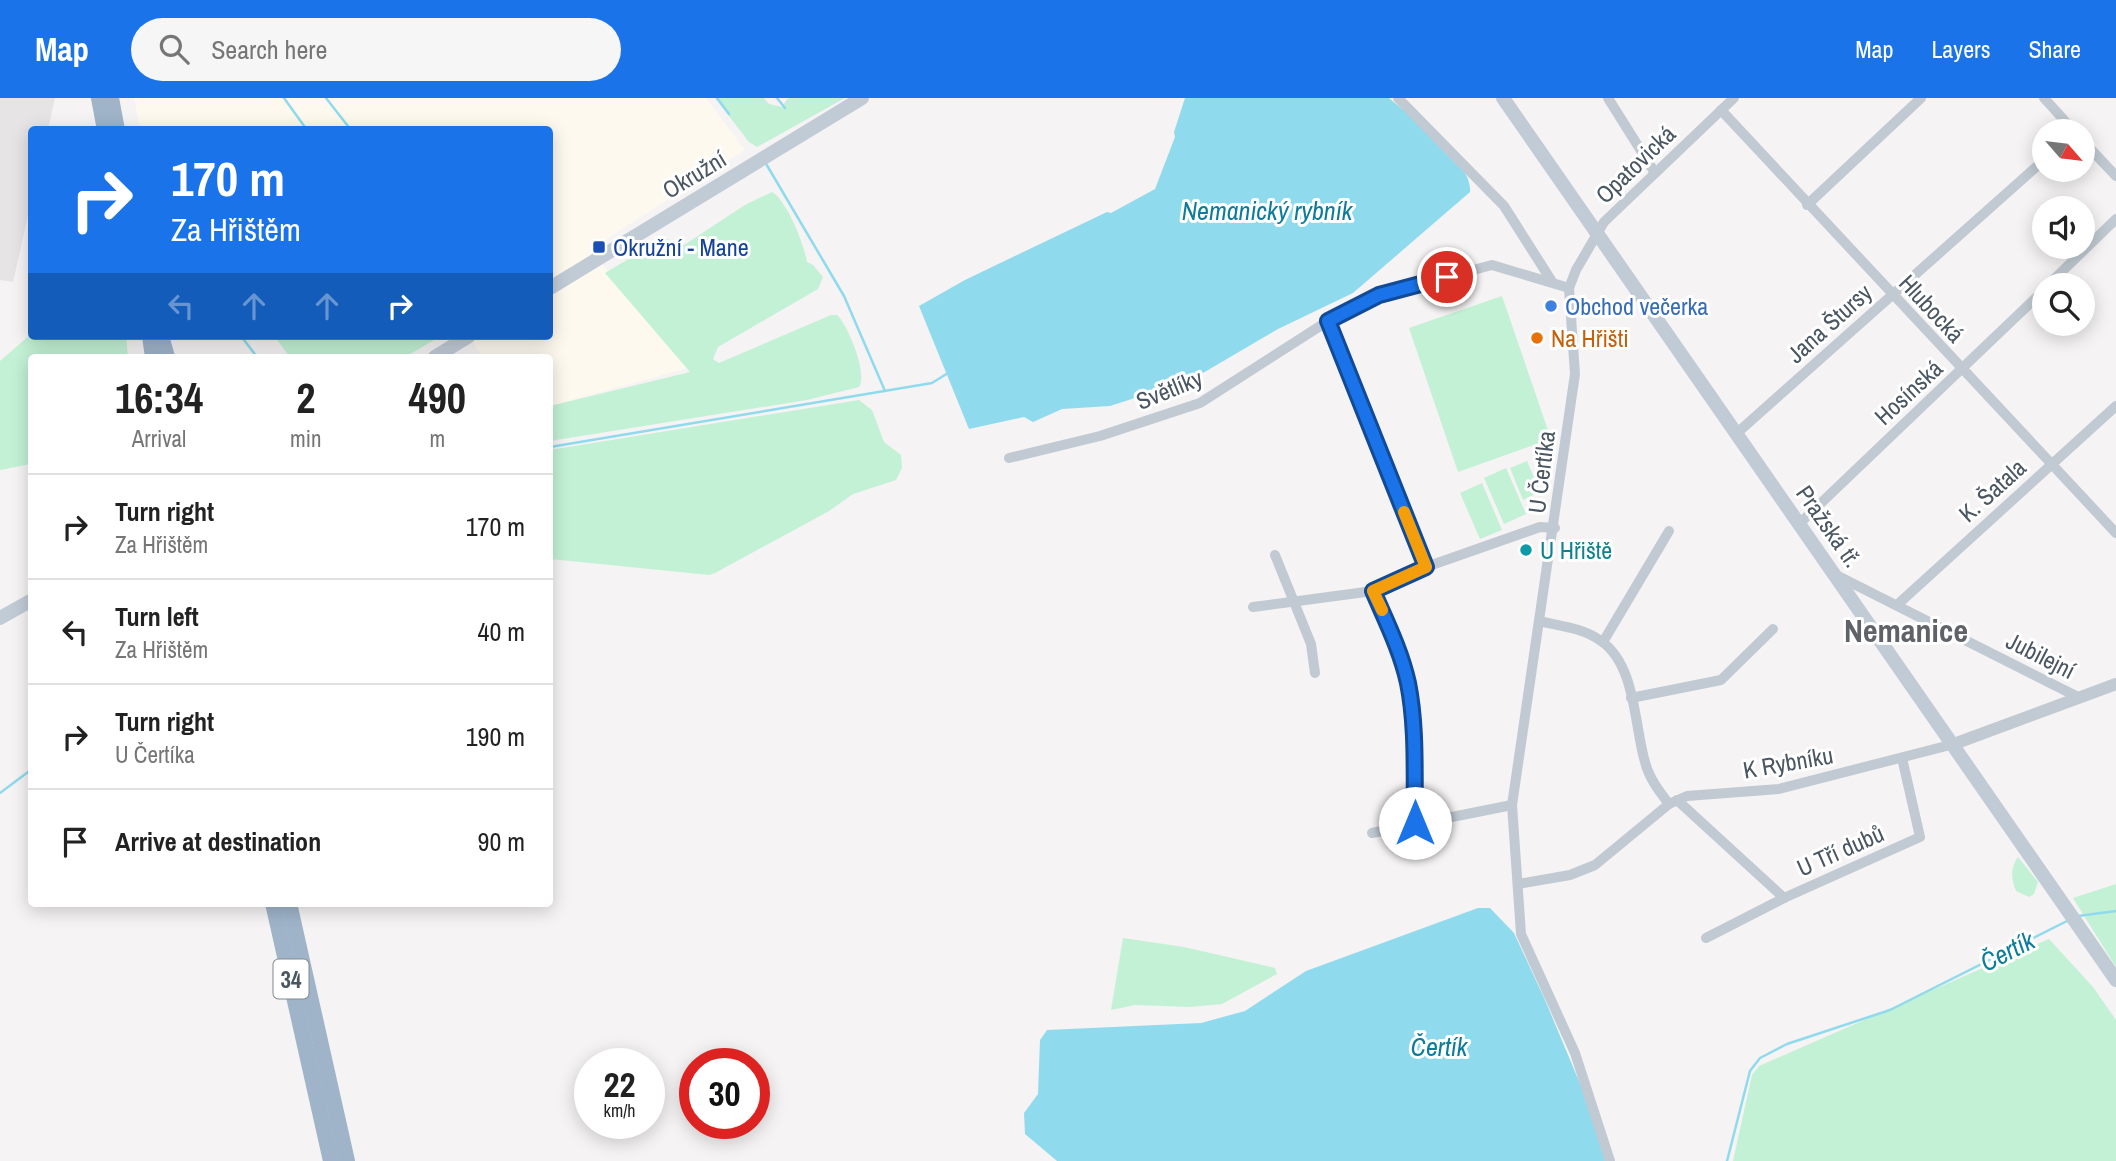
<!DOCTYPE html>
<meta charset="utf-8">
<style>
body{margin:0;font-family:"Archivo Narrow",sans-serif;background:#f6f6f6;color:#222;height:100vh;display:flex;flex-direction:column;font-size:26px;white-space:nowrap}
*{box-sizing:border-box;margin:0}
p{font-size:23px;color:#767676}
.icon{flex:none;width:38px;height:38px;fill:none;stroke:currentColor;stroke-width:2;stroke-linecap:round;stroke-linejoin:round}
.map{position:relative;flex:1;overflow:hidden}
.panel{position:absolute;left:28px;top:256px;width:525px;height:553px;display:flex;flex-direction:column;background:#fff;border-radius:7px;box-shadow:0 4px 18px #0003}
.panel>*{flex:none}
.guide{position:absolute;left:28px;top:28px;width:525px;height:214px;border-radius:7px;box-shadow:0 4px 18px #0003;background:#1a73e8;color:#fff;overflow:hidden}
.needle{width:46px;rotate:118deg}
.buttons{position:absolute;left:2032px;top:21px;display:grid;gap:14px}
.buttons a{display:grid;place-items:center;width:63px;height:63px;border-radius:50%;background:#fff;box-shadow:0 4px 18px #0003;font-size:35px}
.speed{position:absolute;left:574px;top:950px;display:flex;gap:14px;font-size:35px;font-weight:700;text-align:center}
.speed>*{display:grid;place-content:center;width:91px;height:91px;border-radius:50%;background:#fff;box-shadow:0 4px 18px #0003;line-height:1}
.speed small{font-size:18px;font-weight:400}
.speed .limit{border:10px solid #d22;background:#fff;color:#111}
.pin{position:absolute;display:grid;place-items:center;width:60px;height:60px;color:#fff;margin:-30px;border:4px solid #fff;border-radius:50%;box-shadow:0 2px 7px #0007}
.me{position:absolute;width:77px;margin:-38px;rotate:0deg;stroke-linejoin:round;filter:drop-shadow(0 0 5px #0008)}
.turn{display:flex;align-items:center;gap:24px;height:147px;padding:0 28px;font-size:32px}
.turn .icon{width:91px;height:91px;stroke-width:2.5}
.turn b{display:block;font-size:49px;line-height:60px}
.lanes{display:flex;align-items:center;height:66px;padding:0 28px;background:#0003;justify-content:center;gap:35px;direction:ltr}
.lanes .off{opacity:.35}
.eta{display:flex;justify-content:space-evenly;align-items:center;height:119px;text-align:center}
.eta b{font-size:42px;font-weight:700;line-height:49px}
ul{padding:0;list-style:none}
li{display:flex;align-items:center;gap:21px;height:105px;padding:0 28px;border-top:2px solid #e0e0e0}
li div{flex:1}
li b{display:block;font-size:26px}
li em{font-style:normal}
header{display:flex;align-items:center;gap:42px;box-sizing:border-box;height:98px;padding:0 35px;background:#1a73e8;color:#fff}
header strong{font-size:33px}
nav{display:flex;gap:38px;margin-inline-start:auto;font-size:24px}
.search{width:490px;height:63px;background:#f6f6f6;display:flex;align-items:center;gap:18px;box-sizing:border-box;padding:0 24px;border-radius:38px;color:#767676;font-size:26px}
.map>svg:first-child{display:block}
.commercial{fill:#fdf9ef}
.education{fill:#e6e4e5}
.green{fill:#c3f1d5}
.water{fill:#90daee}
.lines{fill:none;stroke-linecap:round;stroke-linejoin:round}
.stream{stroke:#90daee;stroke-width:2.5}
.minor{stroke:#c1cad2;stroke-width:10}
.tertiary{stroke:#c1cad2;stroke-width:12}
.secondary{stroke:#c1cbd6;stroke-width:14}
.trunk{stroke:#9fb4c9;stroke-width:16}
.route-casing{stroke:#114b97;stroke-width:18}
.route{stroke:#1a73e8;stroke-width:12}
.slow{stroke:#f59e0b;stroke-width:12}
.transit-dot{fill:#1a4fb4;stroke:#fff;stroke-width:2.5}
.shop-dot{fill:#3f7fe0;stroke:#fff;stroke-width:2.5}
.food-dot{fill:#e8710a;stroke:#fff;stroke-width:2.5}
.culture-dot{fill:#0f9aa8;stroke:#fff;stroke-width:2.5}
.labels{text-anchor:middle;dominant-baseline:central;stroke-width:6;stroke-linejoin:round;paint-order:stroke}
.shield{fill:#fff;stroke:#808990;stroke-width:2}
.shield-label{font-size:23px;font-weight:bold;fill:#4a5661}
.street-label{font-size:24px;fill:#4a5661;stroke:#fff}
.transit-label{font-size:24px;fill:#164399;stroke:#fff;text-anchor:start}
.shop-label{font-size:24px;fill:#366cbe;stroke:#fff;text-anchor:start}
.food-label{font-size:24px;fill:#c56008;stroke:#fff;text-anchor:start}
.culture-label{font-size:24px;fill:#0d838f;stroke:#fff;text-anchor:start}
.water-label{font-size:26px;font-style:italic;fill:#0c7c9b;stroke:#fff}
.district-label{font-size:32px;font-weight:bold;fill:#5f6368;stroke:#fff}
</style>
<header>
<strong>Map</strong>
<div class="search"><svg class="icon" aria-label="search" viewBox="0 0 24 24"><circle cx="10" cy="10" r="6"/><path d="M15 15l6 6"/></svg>Search here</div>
<nav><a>Map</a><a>Layers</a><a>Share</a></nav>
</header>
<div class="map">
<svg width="2116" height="1063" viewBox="0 0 2116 1063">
<rect width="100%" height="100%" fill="#f5f3f3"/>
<path class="commercial" d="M134 0H706L745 52 591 151 608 173 606 175 688 270 550 308V259H484L477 251 470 238H550V32L140 31Z"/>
<path class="education" d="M0 0H55L48 31 32 32 31 104 13 184 0 182Z"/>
<g class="green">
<path d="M715 0H764L769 6 782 9 788 0H845L757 49 749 44Z"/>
<path d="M772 94C786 101 805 148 807 164L813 167 823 179 818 191 718 249 713 261 719 265 831 217H837C848 227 868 276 859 289L807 302 550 343V308L690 274 605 175 664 140 684 147 745 107Z"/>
<path d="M1502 198 1551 341 1458 374 1409 230Z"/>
<path d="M31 236 126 238 128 259H32L31 366 0 372V263Z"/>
<path d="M274 238H441L405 259H290Z"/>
<path d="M859 302 872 312 884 344 901 357 902 370 896 382 853 396 829 413 715 475 709 477 550 461V352Z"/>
<path d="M1527 363 1540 394 1523 402 1510 370Z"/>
<path d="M1506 370 1526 416 1504 426 1484 380Z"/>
<path d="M1482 385 1502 432 1480 441 1460 395Z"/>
<path d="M2018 759 2038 784 2034 796 2029 799 2016 793C2011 780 2010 770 2018 759Z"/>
<path d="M2116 786V869L2073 800Z"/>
<path d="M1123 840 1184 849 1275 870 1277 876 1222 906 1190 909 1135 907 1111 912Z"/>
<path d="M2049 841 2093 889 2116 922V1063H1733L1752 977 1759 968Z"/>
</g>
<g class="water">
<path d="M1185 0H1389C1411 19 1474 65 1470 94L1353 195 1278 231 1191 282 1110 308 1062 311 1033 324 1024 319 969 331 919 208 965 182 1107 114 1111 115 1155 91 1175 39 1174 34Z"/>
<path d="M1478 810H1490L1514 835 1545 902 1581 988 1606 1063H1057L1025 1036 1024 1015 1038 996 1040 942 1047 932 1201 925 1245 913 1306 873Z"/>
</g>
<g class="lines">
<g class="stream">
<path d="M284 0 307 32"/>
<path d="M326 0 351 32"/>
<path d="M717 0 729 16"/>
<path d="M777 0 785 10"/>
<path d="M765 64 844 198 885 293"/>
<path d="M241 238 257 259"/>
<path d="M550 349 932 285 948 275"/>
<path d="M0 695 32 671"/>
<path d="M2078 818 2116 813"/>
<path d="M1727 1063 1750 973 1760 960 1787 946 1890 912 2069 822"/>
</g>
<g class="minor">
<path d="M1398 0 1504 108 1551 182"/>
<path d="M1608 0 1655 75"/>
<path d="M2044 0 2074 33"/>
<path d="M1721 12 2116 435"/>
<path d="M2082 42 2116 78"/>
<path d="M1807 107 1921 0"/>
<path d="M2048 187 2116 121"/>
<path d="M1328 223 1426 469"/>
<path d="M1737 335 2044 62"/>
<path d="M1009 360 1100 338 1200 305 1328 223 1379 197 1492 167 1569 190"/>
<path d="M1799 426 2044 192"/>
<path d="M1275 457 1311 546 1315 575"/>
<path d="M1836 477 2080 600"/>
<path d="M1373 493C1386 523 1401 553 1408 585 1417 630 1414 679 1414 725"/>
<path d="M1897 507 2116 308"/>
<path d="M1253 509 1373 493 1426 469 1540 429 1555 430"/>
<path d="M1539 523C1561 528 1583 530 1601 543 1636 567 1634 627 1645 664 1649 680 1659 693 1669 706"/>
<path d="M1603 544 1669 433"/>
<path d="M1631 600 1721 582 1773 531"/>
<path d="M1677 702 1784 800"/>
<path d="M1372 735 1512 707"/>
<path d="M1518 786 1570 777 1595 767 1669 706 1687 698 1779 691 1954 646"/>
<path d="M1706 840 1784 800 1920 739 1902 660"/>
<path d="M1610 1063 1575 955 1521 836 1512 707 1575 276 1569 190 1576 172 1604 124 1734 0"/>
</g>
<path class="tertiary" d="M1954 646 2116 586"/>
<g class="secondary">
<path d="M1503 0 2116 882"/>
<path d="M550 190 862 0"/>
<path d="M435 259 469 238"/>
<path d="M0 520 32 502"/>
</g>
<g class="trunk">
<path d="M99 0 105 32"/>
<path d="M111 0 117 32"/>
<path d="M150 238 153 259"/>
<path d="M161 238 167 259"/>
<path d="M273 805 331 1063"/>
<path d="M289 805 347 1063"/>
</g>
</g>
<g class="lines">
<defs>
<path id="route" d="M1415 725C1414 679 1417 630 1408 585 1401 553 1386 523 1373 493L1426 469 1328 223 1379 197 1447 179"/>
</defs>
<use href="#route" class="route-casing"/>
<use href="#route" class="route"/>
<path class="slow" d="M1382 512 1373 493 1426 469 1404 414"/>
</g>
<rect class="transit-dot" x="592" y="142" width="14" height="14" rx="3.5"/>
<circle class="shop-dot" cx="1551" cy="208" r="7"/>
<circle class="food-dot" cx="1537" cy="240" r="7"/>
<circle class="culture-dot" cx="1526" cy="452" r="7"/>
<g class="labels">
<rect class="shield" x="273.5" y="861.5" width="35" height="39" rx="5"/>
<g class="shield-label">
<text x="291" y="881">34</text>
</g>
<g class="street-label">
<text transform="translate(1635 66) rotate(-44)">Opatovická</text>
<text transform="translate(694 76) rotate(-31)">Okružní</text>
<text transform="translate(1932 210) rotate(47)">Hlubocká</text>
<text transform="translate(1829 225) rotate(-42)">Jana Štursy</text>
<text transform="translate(1169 291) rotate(-22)">Světlíky</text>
<text transform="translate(1908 294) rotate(-43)">Hosínská</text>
<text transform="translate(1541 374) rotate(-83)">U Čertíka</text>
<text transform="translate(1992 392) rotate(-42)">K. Šatala</text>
<text transform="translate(1829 428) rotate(55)">Pražská tř.</text>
<text transform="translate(2041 557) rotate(27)">Jubilejní</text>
<text transform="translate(1788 664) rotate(-10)">K Rybníku</text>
<text transform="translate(1840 752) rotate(-24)">U Tří dubů</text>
</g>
<g class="transit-label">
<text x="613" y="149">Okružní - Mane</text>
</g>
<g class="shop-label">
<text x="1565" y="208">Obchod večerka</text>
</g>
<g class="food-label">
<text x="1551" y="240">Na Hřišti</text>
</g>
<g class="culture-label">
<text x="1540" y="452">U Hřiště</text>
</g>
<g class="water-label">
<text x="1267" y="112">Nemanický rybník</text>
<text transform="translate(2007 853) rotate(-27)">Čertík</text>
<text x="1439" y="948">Čertík</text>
</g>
<g class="district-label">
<text x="1906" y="532">Nemanice</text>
</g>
</g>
</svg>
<div class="buttons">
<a><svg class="needle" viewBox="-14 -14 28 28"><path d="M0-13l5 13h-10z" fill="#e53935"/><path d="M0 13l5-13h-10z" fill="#767676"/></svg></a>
<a><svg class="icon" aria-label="sound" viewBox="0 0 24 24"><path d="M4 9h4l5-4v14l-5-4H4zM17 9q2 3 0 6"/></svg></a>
<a><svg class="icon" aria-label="search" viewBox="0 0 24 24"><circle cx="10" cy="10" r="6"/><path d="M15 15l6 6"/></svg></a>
</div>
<div class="speed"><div>22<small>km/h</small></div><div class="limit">30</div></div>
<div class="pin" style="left:1447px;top:179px;background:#d93025"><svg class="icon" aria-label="arrive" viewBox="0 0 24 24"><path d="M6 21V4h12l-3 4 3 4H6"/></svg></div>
<svg class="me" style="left:1415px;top:725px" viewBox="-20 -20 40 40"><circle r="19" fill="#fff"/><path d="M0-13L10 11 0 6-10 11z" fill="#1a73e8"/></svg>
<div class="guide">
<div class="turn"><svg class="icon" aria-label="right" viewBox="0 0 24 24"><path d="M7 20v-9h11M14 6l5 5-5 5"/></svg><div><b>170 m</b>Za Hřištěm</div></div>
<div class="lanes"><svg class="icon off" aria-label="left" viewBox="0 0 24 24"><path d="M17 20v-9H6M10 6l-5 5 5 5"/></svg><svg class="icon off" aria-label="ahead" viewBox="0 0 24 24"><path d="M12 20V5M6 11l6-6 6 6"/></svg><svg class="icon off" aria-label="ahead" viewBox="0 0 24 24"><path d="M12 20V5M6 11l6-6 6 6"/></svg><svg class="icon" aria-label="right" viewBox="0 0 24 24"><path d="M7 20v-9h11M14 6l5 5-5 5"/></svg></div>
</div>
<section class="panel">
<div class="eta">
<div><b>16:34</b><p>Arrival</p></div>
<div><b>2</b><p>min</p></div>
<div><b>490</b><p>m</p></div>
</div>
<ul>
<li><svg class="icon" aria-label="right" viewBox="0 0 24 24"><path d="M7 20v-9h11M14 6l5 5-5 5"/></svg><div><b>Turn right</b><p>Za Hřištěm</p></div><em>170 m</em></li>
<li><svg class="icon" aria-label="left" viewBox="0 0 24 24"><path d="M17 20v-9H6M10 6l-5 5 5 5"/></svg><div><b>Turn left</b><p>Za Hřištěm</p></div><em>40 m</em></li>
<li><svg class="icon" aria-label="right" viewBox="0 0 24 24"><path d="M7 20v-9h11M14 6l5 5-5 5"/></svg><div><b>Turn right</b><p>U Čertíka</p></div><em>190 m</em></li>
<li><svg class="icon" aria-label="arrive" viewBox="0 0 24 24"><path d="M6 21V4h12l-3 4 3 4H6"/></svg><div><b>Arrive at destination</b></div><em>90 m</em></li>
</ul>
</section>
</div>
